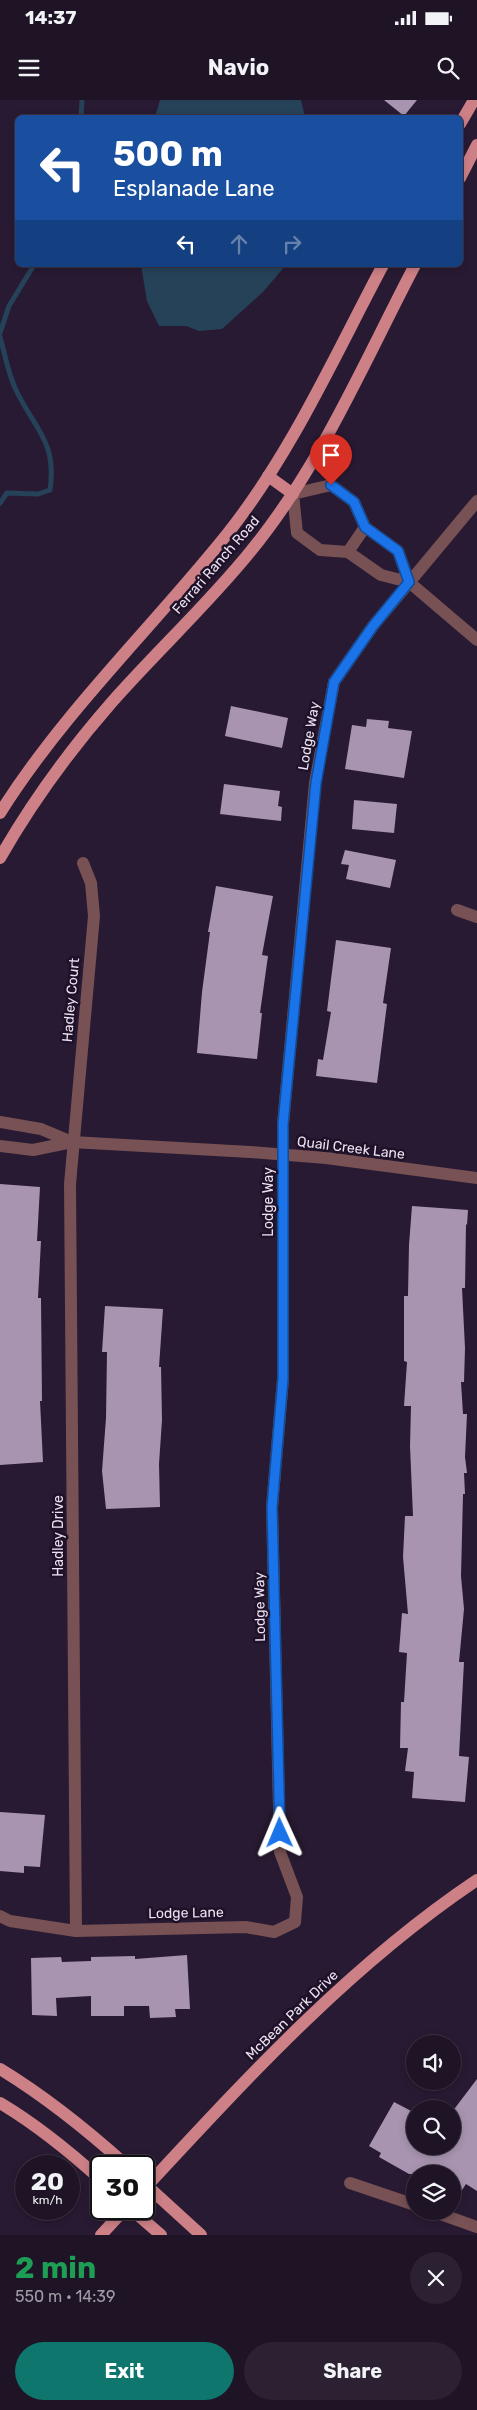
<!DOCTYPE html>
<meta charset="utf-8">
<style>
body{margin:0;font-family:Rubik,sans-serif;background:#2b2132;color:#f1f3f6;height:100vh;display:flex;flex-direction:column;font-size:19px;white-space:nowrap}
*{box-sizing:border-box;margin:0}
p{font-size:16px;color:#a19ea7}
.icon{flex:none;width:28px;height:28px;fill:none;stroke:currentColor;stroke-width:2;stroke-linecap:round;stroke-linejoin:round}
.map{position:relative;height:2135px;overflow:hidden}
.drawer{display:flex;flex-direction:column;background:#1e1426;flex:1}
.drawer>*{flex:none}
.banner{position:absolute;left:15px;top:15px;width:448px;height:152px;border-radius:8px;box-shadow:0 2px 8px #0003,0 0 0 1px #3c3343;background:#1a4fa0;color:#fff;overflow:hidden}
.fabs{position:absolute;left:406px;top:1935px;display:grid;gap:10px}
.fabs a{display:grid;place-items:center;width:55px;height:55px;border-radius:50%;background:#1e1426;box-shadow:0 2px 8px #0003,0 0 0 1px #3c3343;font-size:25px}
.speed{position:absolute;left:15px;top:2055px;display:flex;gap:10px;font-size:25px;font-weight:700;text-align:center}
.speed>*{display:grid;place-content:center;width:65px;height:65px;border-radius:50%;background:#1e1426;box-shadow:0 2px 8px #0003,0 0 0 1px #3c3343;line-height:1}
.speed small{font-size:12px;font-weight:400}
.speed .limit{border:2px solid #111;border-radius:8px;background:#fff;color:#111}
.pin{position:absolute;display:grid;place-items:center;width:42px;height:42px;color:#fff;margin:-51px -21px;border-radius:50% 50% 50% 0;rotate:-45deg;box-shadow:0 0 5px #0007}
.pin .icon{rotate:45deg}
.me{position:absolute;width:55px;margin:-28px;rotate:359deg;stroke-linejoin:round;filter:drop-shadow(0 0 4px #0008)}
.turn{display:flex;align-items:center;gap:18px;height:105px;padding:0 15px;font-size:22px}
.turn .icon{width:65px;height:65px;stroke-width:2.5}
.turn b{display:block;font-size:35px;line-height:42px}
.lanes{display:flex;align-items:center;height:48px;padding:0 15px;background:#0003;justify-content:center;gap:25px;direction:ltr}
.lanes .off{opacity:.35}
.round{display:grid;place-items:center;flex:none;width:52px;height:52px;border-radius:26px;background:#2b2132}
.headline{display:flex;align-items:center;justify-content:space-between;height:85px;padding:0 15px}
h1{font-size:30px;font-weight:700;line-height:38px;color:#1e9e55}
.cta{display:flex;gap:10px;margin-top:auto;padding:10px 15px}
.cta a{flex:1;height:58px;border-radius:30px;background:#0f766e;color:#fff;font-size:20px;font-weight:700;line-height:58px;text-align:center}
.cta a+a{background:#2b2132;color:#f1f3f6}
.status{display:flex;justify-content:space-between;align-items:center;height:35px;padding:0 25px;background:#1e1426;direction:ltr}
.status svg{height:14px;fill:currentColor}
header{display:flex;justify-content:space-between;align-items:center;height:65px;padding:0 15px;background:#1e1426;font-size:22px;font-weight:700}
.map>svg:first-child{display:block}
.water{fill:#264259}
.lines{fill:none;stroke-linecap:round;stroke-linejoin:round}
.stream{stroke:#264259;stroke-width:5}
.building{fill:#a894b0}
.minor{stroke:#775154;stroke-width:12}
.major{stroke:#cd8086;stroke-width:12}
.route-casing{stroke:#114b97;stroke-width:12}
.route{stroke:#1a73e8;stroke-width:9}
.labels{text-anchor:middle;dominant-baseline:central;stroke-width:5;stroke-linejoin:round;paint-order:stroke}
.street-label{font-size:14px;fill:#ebe2f2;stroke:#1e1128}
</style>
<div class="status"><b>14:37</b><svg viewBox="0 0 49 12"><path d="M0 12V9h3v3zM5 12V6h3v6zM10 12V3h3v9zM15 12V0h3v12zM26 1h20v11H26zM47 4h2v5h-2z"/></svg></div>
<header><svg class="icon" aria-label="menu" viewBox="0 0 24 24"><path d="M4 6h16M4 12h16M4 18h16"/></svg>Navio<svg class="icon" aria-label="search" viewBox="0 0 24 24"><circle cx="10" cy="10" r="6"/><path d="M15 15l6 6"/></svg></header>
<div class="map">
<svg width="477" height="2135" viewBox="0 0 477 2135">
<rect width="100%" height="100%" fill="#281a32"/>
<g class="water">
<path d="M160 0H301L305 17H155Z"/>
<path d="M141 165H286L263 192 222 229 199 231 186 226H159L147 201Z"/>
</g>
<g class="lines">
<g class="stream">
<path d="M81 18 82 0"/>
<path d="M0 233 9 206 34 165"/>
<path d="M0 237C5 254 8 274 16 290 35 330 57 341 50 390L38 394 7 393 0 403"/>
</g>
</g>
<g class="building">
<path d="M384 0H417L404 16Z"/>
<path d="M231 606 288 618 282 648 225 636Z"/>
<path d="M367 619 389 621 388 628 412 631 404 678 345 669 352 625 366 627Z"/>
<path d="M224 684 280 691 278 706 282 707 281 721 220 714Z"/>
<path d="M354 700 397 704 394 733 352 729Z"/>
<path d="M345 750 396 760 390 788 346 779 349 765 341 764Z"/>
<path d="M216 786 273 796 262 855 268 856 260 913H262L257 959 197 953 202 892 210 832H208Z"/>
<path d="M336 840 391 848 383 903 387 904 377 983 316 976 318 959 323 960 331 912 327 911Z"/>
<path d="M0 1084 40 1087 37 1141H41L38 1198H41L42 1301H40L43 1362 0 1365Z"/>
<path d="M412 1106 468 1110 467 1125 466 1124 465 1188H462L465 1248 464 1282H461L463 1314H467L465 1357 467 1373H464L465 1394H463L461 1476 464 1509 459 1562H464L459 1656 469 1657 465 1702 412 1698 414 1672 405 1671 408 1648H400L401 1602H404L407 1553 399 1552 402 1513 408 1514 403 1457 405 1416H413L410 1346 411 1306H404L407 1262 404 1261V1196H408L409 1145Z"/>
<path d="M105 1206 163 1209 159 1267H161L162 1320 159 1364 160 1407 106 1409 102 1371 106 1318 107 1252H102Z"/>
<path d="M0 1712 45 1715 40 1767 24 1766V1773L0 1771Z"/>
<path d="M187 1855 190 1909H175L176 1917 150 1918 149 1906H124V1916H91V1896L56 1898 57 1916 32 1915 31 1858 61 1857 62 1862 91 1861V1857L135 1856V1859Z"/>
<path d="M477 1979V2091L466 2084 452 2105V2074H409L379 2057 381 2053 369 2046 394 2002 415 2013V2046H452V2012Z"/>
</g>
<g class="lines">
<g class="minor">
<path d="M348 452 365 427"/>
<path d="M409 482 398 451 365 427 354 402 331 385 293 394 297 433 320 450 348 452 381 475 409 482 477 540"/>
<path d="M457 810 477 817"/>
<path d="M0 1022 41 1029 72 1042"/>
<path d="M0 1046 33 1050 72 1042 250 1052 326 1058 477 1078"/>
<path d="M0 1816 10 1821 76 1831 246 1827 274 1832 295 1822 297 1797 280 1752 272 1407 283 1279V1024L315 683 334 582 373 526 477 401"/>
<path d="M76 1831 70 1084 94 816 91 783 83 763"/>
<path d="M350 2083 415 2105"/>
<path d="M432 2111 477 2127"/>
</g>
<g class="major">
<path d="M460 24 474 0"/>
<path d="M460 78 477 45"/>
<path d="M268 376 293 394"/>
<path d="M0 713C64 611 153 527 228 433 292 352 335 255 383 165"/>
<path d="M0 758C32 702 70 650 112 602 157 551 207 505 250 452 320 367 364 262 415 165"/>
<path d="M0 1969C46 1997 87 2030 127 2066"/>
<path d="M0 2003C37 2025 70 2052 101 2080"/>
<path d="M144 2083 201 2135"/>
<path d="M144 2089C247 1978 350 1865 477 1780"/>
<path d="M131 2109 161 2135"/>
<path d="M101 2135 125 2109"/>
</g>
</g>
<g class="lines">
<defs>
<path id="route" d="M280 1733 272 1407 283 1279V1024L316 683 334 582 373 526 409 482 398 451 365 427 354 402 331 385"/>
</defs>
<use href="#route" class="route-casing"/>
<use href="#route" class="route"/>
</g>
<g class="labels">
<g class="street-label">
<text transform="translate(216 465) rotate(-49)">Ferrari Ranch Road</text>
<text transform="translate(309 636) rotate(-80)">Lodge Way</text>
<text transform="translate(71 900) rotate(-85)">Hadley Court</text>
<text transform="translate(351 1048) rotate(7)">Quail Creek Lane</text>
<text transform="translate(268 1102) rotate(-90)">Lodge Way</text>
<text transform="translate(58 1436) rotate(-90)">Hadley Drive</text>
<text transform="translate(260 1507) rotate(-91)">Lodge Way</text>
<text transform="translate(186 1813) rotate(-1)">Lodge Lane</text>
<text transform="translate(292 1915) rotate(-44)">McBean Park Drive</text>
</g>
</g>
</svg>
<div class="fabs">
<a><svg class="icon" aria-label="sound" viewBox="0 0 24 24"><path d="M4 9h4l5-4v14l-5-4H4zM17 9q2 3 0 6"/></svg></a>
<a><svg class="icon" aria-label="search" viewBox="0 0 24 24"><circle cx="10" cy="10" r="6"/><path d="M15 15l6 6"/></svg></a>
<a><svg class="icon" aria-label="layers" viewBox="0 0 24 24"><path d="M12 4l9 5-9 5-9-5zM3 14l9 5 9-5"/></svg></a>
</div>
<div class="speed"><div>20<small>km/h</small></div><div class="limit">30</div></div>
<div class="pin" style="left:331px;top:385px;background:#d93025"><svg class="icon" aria-label="arrive" viewBox="0 0 24 24"><path d="M6 21V4h12l-3 4 3 4H6"/></svg></div>
<svg class="me" style="left:280px;top:1733px" viewBox="-20 -20 40 40"><path d="M0-17L14 15 0 8-14 15z" fill="#1a73e8" stroke="#fff" stroke-width="4"/></svg>
<div class="banner">
<div class="turn"><svg class="icon" aria-label="left" viewBox="0 0 24 24"><path d="M17 20v-9H6M10 6l-5 5 5 5"/></svg><div><b>500 m</b>Esplanade Lane</div></div>
<div class="lanes"><svg class="icon" aria-label="left" viewBox="0 0 24 24"><path d="M17 20v-9H6M10 6l-5 5 5 5"/></svg><svg class="icon off" aria-label="ahead" viewBox="0 0 24 24"><path d="M12 20V5M6 11l6-6 6 6"/></svg><svg class="icon off" aria-label="right" viewBox="0 0 24 24"><path d="M7 20v-9h11M14 6l5 5-5 5"/></svg></div>
</div>
</div>
<section class="drawer">
<div class="headline"><div><h1>2 min</h1><p>550 m · 14:39</p></div><a class="round"><svg class="icon" aria-label="close" viewBox="0 0 24 24"><path d="M6 6l12 12M18 6L6 18"/></svg></a></div>
<div class="cta"><a>Exit</a><a>Share</a></div>
</section>
